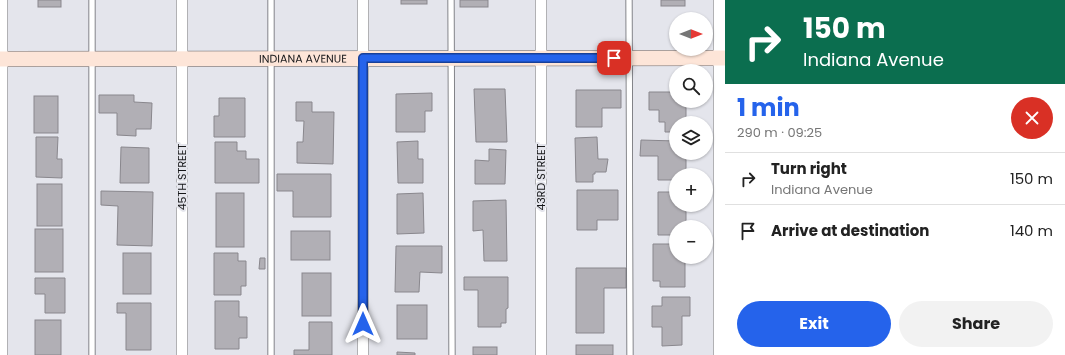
<!DOCTYPE html>
<meta charset="utf-8">
<style>
body{margin:0;font-family:Poppins,sans-serif;background:#f2f2f2;color:#222;height:100vh;display:flex;flex-direction:column;font-size:15px;white-space:nowrap}
*{box-sizing:border-box;margin:0}
p{font-size:13px;color:#767676}
.icon{flex:none;width:22px;height:22px;fill:none;stroke:currentColor;stroke-width:2;stroke-linecap:round;stroke-linejoin:round}
.map{position:relative;flex:1;overflow:hidden}
.panel{display:flex;flex-direction:column;background:#fff;width:340px}
.panel>*{flex:none}
.guide{background:#0b6e4f;color:#fff;overflow:hidden}
.needle{width:26px;rotate:90deg}
.buttons{position:absolute;left:669px;top:12px;display:grid;gap:8px}
.buttons a{display:grid;place-items:center;width:44px;height:44px;border-radius:50%;background:#fff;box-shadow:0 1px 3px #0004;font-size:20px}
.pin{position:absolute;display:grid;place-items:center;width:34px;height:34px;color:#fff;margin:-17px;border-radius:8px;box-shadow:0 2px 6px #0006}
.me{position:absolute;width:44px;margin:-22px;rotate:0deg;stroke-linejoin:round;filter:drop-shadow(0 0 3px #0008)}
.turn{display:flex;align-items:center;gap:14px;height:84px;padding:0 12px;font-size:18px}
.turn .icon{width:52px;height:52px;stroke-width:2.5}
.turn b{display:block;font-size:28px;line-height:34px}
.round{display:grid;place-items:center;flex:none;width:42px;height:42px;border-radius:21px;background:#f2f2f2}
.overview{display:flex;align-items:center;justify-content:space-between;height:68px;padding:0 12px}
h1{font-size:24px;font-weight:700;line-height:30px;color:#2563eb}
.action{display:flex;gap:8px;margin-top:auto;padding:8px 12px}
.action a{flex:1;height:46px;border-radius:24px;background:#2563eb;color:#fff;font-size:16px;font-weight:700;line-height:46px;text-align:center}
.action a+a{background:#f2f2f2;color:#222}
ul{padding:0;list-style:none}
li{display:flex;align-items:center;gap:12px;height:52px;padding:0 12px;border-top:1px solid #e0e0e0}
li div{flex:1}
li b{display:block;font-size:15px}
li em{font-style:normal}
main{display:flex;flex:1;min-height:0}
.map>svg:first-child{display:block}
.building{fill:#b1afb5;stroke:#89878d}
.lines{fill:none;stroke-linecap:round;stroke-linejoin:round}
.service-casing{stroke:#626368;stroke-width:7}
.minor-casing{stroke:#626368;stroke-width:12}
.tertiary-casing{stroke:#626368;stroke-width:14}
.secondary-casing{stroke:#626368;stroke-width:16}
.service{stroke:#fff;stroke-width:5.5}
.minor{stroke:#fff;stroke-width:11}
.tertiary{stroke:#fff;stroke-width:13}
.secondary{stroke:#fde5d8;stroke-width:15}
.route-casing{stroke:#184099;stroke-width:10}
.route{stroke:#2563eb;stroke-width:7}
.labels{text-anchor:middle;dominant-baseline:central;stroke-width:4;stroke-linejoin:round;paint-order:stroke}
.street-label{font-size:11px;fill:#151618;stroke:#e4e5ec}
</style>
<main>
<div class="map">
<svg width="725" height="355" viewBox="0 0 725 355">
<rect width="100%" height="100%" fill="#e4e5ec"/>
<g class="building">
<rect x="38" y="0" width="23" height="7"/>
<rect x="401" y="0" width="26" height="4"/>
<rect x="460" y="0" width="28" height="7"/>
<rect x="661" y="0" width="24" height="6"/>
<path d="M474 89H505L507 142H476Z"/>
<path d="M576 90H621V108H602V127H576Z"/>
<path d="M649 92H676V101H686V123H676V132H665V122H659V110H649Z"/>
<path d="M432 93V111H425V132H396V94Z"/>
<path d="M99 95H134V102L152 103 151 129H136V136L117 135V113H99Z"/>
<rect x="34" y="96" width="24" height="37"/>
<path d="M219 98H245V137H214V116H219Z"/>
<path d="M296 102H312V112H334L333 164 297 163V142H303L304 121H296Z"/>
<path d="M36 137H58L57 159H62V178L36 177Z"/>
<path d="M597 137 598 159H608L606 172H595V174H593V182H576L575 138Z"/>
<path d="M641 140 676 141V153H686V175H676V180H658V156H640Z"/>
<path d="M418 141V159H423V183H398L397 142Z"/>
<path d="M215 142H237V151H246V159H259V183H215Z"/>
<path d="M121 147 149 148V183H120Z"/>
<path d="M489 149 506 150 505 184H475V160L489 161Z"/>
<path d="M277 174H331V217H293V191H277Z"/>
<rect x="37" y="184" width="25" height="42"/>
<path d="M577 190H618V220H597V230H577Z"/>
<path d="M101 191 153 192 152 246 117 245 118 206 101 205Z"/>
<path d="M658 192H676V205H686V227H676V235H658Z"/>
<rect x="216" y="193" width="28" height="54"/>
<path d="M423 193 424 233 397 234V194Z"/>
<path d="M506 200 507 261H484L483 230 473 231V201Z"/>
<rect x="35" y="229" width="28" height="43"/>
<rect x="291" y="231" width="39" height="29"/>
<path d="M653 244H676V257H685V287H660V281H653Z"/>
<path d="M396 246H442V273L420 272 419 292H395Z"/>
<rect x="123" y="253" width="28" height="41"/>
<path d="M214 253H238V261H246V286H241V295H214Z"/>
<path d="M260 258H265V269H259Z"/>
<path d="M576 268H626V288H604V333H576Z"/>
<rect x="302" y="273" width="29" height="43"/>
<path d="M464 277H508V308L506 309V323H501V327H478V290H464Z"/>
<path d="M35 278H65V313H45V294H35Z"/>
<path d="M662 297H690V316H682V345L662 346V327H652V306H662Z"/>
<path d="M215 301H239V317H247V338H239V349H215Z"/>
<path d="M117 303H151V350H126V313H117Z"/>
<rect x="397" y="305" width="30" height="34"/>
<rect x="35" y="320" width="26" height="35"/>
<path d="M309 322H332V355H294V350H309Z"/>
<rect x="576" y="345" width="37" height="10"/>
<rect x="473" y="347" width="24" height="8"/>
<path d="M397 352 415 353V355H397Z"/>
</g>
<g class="lines">
<defs>
<g id="service">
<path d="M92 0V355"/>
<path d="M451 0 452 355"/>
<path d="M629 0 630 355"/>
<path d="M271 355V0"/>
</g>
<g id="minor">
<path d="M2 0V355"/>
<path d="M541 0V355"/>
<path d="M182 355V0"/>
<path d="M363 355V0"/>
</g>
<path id="tertiary" d="M720 0V355"/>
<g id="secondary">
<path id="s1" d="M0 59 725 58"/>
</g>
</defs>
<use href="#service" class="service-casing"/>
<use href="#minor" class="minor-casing"/>
<use href="#tertiary" class="tertiary-casing"/>
<use href="#secondary" class="secondary-casing"/>
<use href="#service" class="service"/>
<use href="#minor" class="minor"/>
<use href="#tertiary" class="tertiary"/>
<use href="#secondary" class="secondary"/>
</g>
<g class="lines">
<defs>
<path id="route" d="M363 324V58H614"/>
</defs>
<use href="#route" class="route-casing"/>
<use href="#route" class="route"/>
</g>
<g class="labels">
<g class="street-label">
<text stroke="none"><textPath href="#s1" startOffset="303">INDIANA AVENUE</textPath></text>
<text transform="translate(182 177) rotate(-90)">45TH STREET</text>
<text transform="translate(541 177) rotate(-90)">43RD STREET</text>
</g>
</g>
</svg>
<div class="buttons">
<a><svg class="needle" viewBox="-14 -14 28 28"><path d="M0-13l5 13h-10z" fill="#e53935"/><path d="M0 13l5-13h-10z" fill="#767676"/></svg></a>
<a><svg class="icon" aria-label="search" viewBox="0 0 24 24"><circle cx="10" cy="10" r="6"/><path d="M15 15l6 6"/></svg></a>
<a><svg class="icon" aria-label="layers" viewBox="0 0 24 24"><path d="M12 4l9 5-9 5-9-5zM3 14l9 5 9-5"/></svg></a>
<a>+</a>
<a>−</a>
</div>
<div class="pin" style="left:614px;top:58px;background:#d93025"><svg class="icon" aria-label="arrive" viewBox="0 0 24 24"><path d="M6 21V4h12l-3 4 3 4H6"/></svg></div>
<svg class="me" style="left:363px;top:324px" viewBox="-20 -20 40 40"><path d="M0-17L14 15 0 8-14 15z" fill="#2563eb" stroke="#fff" stroke-width="4"/></svg>
</div>
<section class="panel">
<div class="guide">
<div class="turn"><svg class="icon" aria-label="right" viewBox="0 0 24 24"><path d="M7 20v-9h11M14 6l5 5-5 5"/></svg><div><b>150 m</b>Indiana Avenue</div></div>
</div>
<div class="overview"><div><h1>1 min</h1><p>290 m · 09:25</p></div><a class="round" style="background:#d93025;color:#fff"><svg class="icon" aria-label="close" viewBox="0 0 24 24"><path d="M6 6l12 12M18 6L6 18"/></svg></a></div>
<ul>
<li><svg class="icon" aria-label="right" viewBox="0 0 24 24"><path d="M7 20v-9h11M14 6l5 5-5 5"/></svg><div><b>Turn right</b><p>Indiana Avenue</p></div><em>150 m</em></li>
<li><svg class="icon" aria-label="arrive" viewBox="0 0 24 24"><path d="M6 21V4h12l-3 4 3 4H6"/></svg><div><b>Arrive at destination</b></div><em>140 m</em></li>
</ul>
<div class="action"><a>Exit</a><a>Share</a></div>
</section>
</main>
